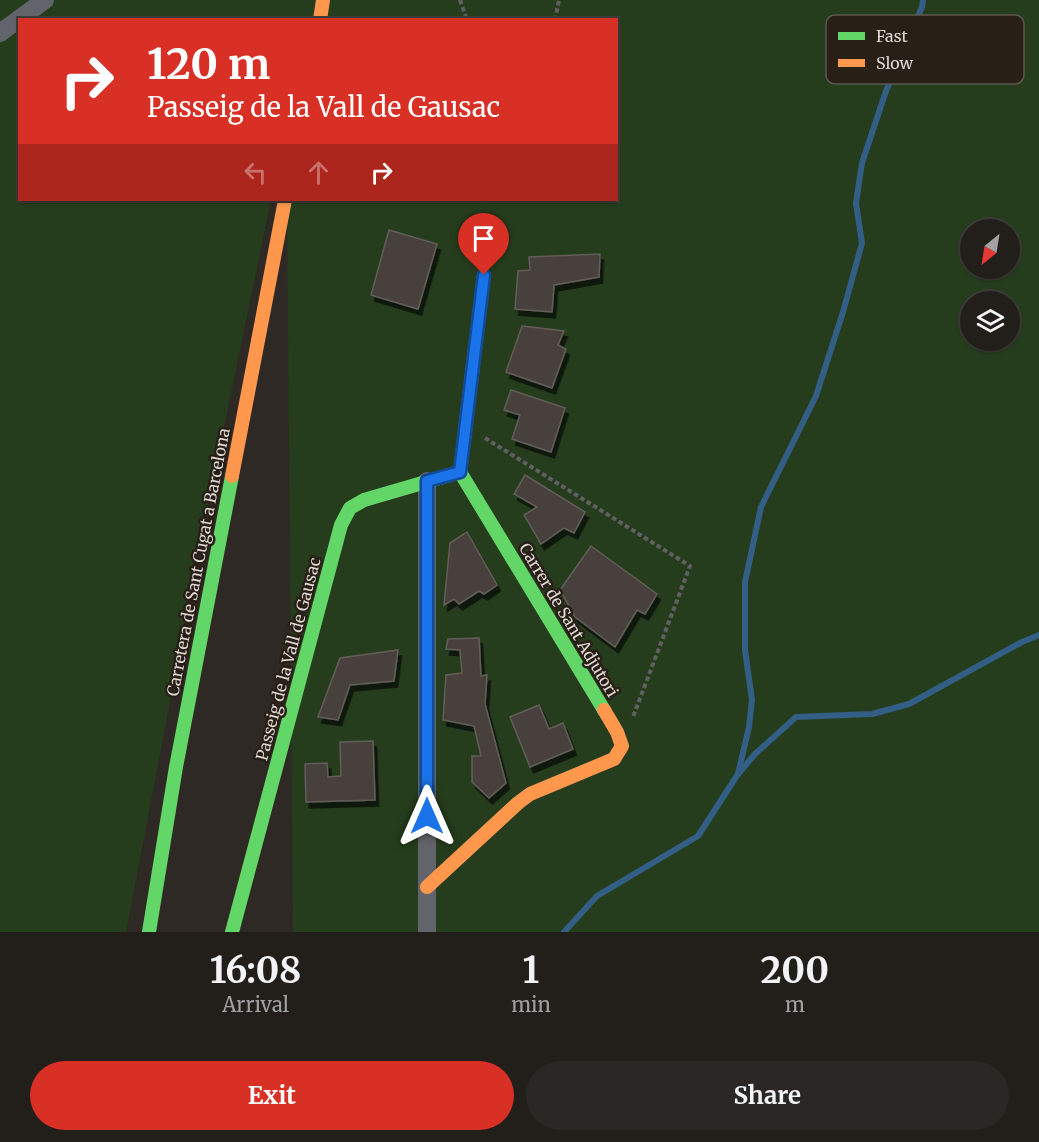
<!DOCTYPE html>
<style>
body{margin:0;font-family:Merriweather,serif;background:#2a2724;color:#f1f3f6;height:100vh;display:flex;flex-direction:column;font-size:22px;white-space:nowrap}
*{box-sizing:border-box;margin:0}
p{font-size:20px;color:#a2a2a3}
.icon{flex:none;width:33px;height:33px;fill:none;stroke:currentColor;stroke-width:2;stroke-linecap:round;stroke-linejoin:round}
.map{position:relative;height:932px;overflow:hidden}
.details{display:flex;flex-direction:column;background:#221f1b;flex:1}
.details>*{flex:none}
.guide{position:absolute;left:18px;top:18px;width:600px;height:183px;border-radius:0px;box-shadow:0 2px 4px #0004,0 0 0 2px #3f3d3a;background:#d93025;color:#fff;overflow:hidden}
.needle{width:39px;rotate:210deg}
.tools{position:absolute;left:960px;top:219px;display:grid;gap:12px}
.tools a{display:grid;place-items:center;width:60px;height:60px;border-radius:50%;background:#221f1b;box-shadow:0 2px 4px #0004,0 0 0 2px #3f3d3a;font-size:30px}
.pin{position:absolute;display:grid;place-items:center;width:51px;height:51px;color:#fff;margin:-62px -26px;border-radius:50% 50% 50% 0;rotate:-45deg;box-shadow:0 0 6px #0007}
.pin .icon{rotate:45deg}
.me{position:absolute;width:66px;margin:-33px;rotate:0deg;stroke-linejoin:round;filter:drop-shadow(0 0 4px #0008)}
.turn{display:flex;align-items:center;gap:21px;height:126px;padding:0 30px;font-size:27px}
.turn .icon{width:78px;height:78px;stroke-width:2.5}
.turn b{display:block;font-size:42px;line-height:51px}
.lanes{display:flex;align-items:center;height:57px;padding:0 30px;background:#0003;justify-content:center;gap:30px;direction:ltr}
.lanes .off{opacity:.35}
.eta{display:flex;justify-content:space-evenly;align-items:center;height:102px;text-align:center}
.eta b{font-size:36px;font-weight:700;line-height:42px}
.cta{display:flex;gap:12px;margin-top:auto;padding:12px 30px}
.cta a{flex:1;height:69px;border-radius:36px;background:#d93025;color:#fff;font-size:24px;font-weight:700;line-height:69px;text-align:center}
.cta a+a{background:#2a2724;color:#f1f3f6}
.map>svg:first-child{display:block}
.green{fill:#263d1d;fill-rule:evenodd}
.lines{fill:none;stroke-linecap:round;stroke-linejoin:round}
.stream{stroke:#335e86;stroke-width:6}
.building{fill:#46413d;stroke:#625d59;stroke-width:1.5;filter:url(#shadow)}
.path{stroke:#606063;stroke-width:4;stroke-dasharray:4.5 3;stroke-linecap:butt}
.street{stroke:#62646b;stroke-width:18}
.fast{stroke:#63d668;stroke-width:14}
.slow{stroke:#ff974d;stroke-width:14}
.route-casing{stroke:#114b97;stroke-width:15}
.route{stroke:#1a73e8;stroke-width:10}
.labels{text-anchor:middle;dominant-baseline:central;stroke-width:5;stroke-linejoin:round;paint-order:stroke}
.street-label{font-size:16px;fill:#dfd9d3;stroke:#281f17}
.key{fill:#281f17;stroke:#5f574f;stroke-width:1.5}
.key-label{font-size:16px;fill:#dfd9d3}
</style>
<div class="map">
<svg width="1039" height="932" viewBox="0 0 1039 932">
<defs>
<filter id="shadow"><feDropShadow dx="3.5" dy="6" stdDeviation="0" flood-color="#0009"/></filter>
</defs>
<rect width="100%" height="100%" fill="#2e2924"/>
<path class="green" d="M0 0H1039V932H293L287 200H616V20H20V200H271L204 524 126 932H0ZM970 230H1010V268H970ZM970 302H1010V340H970Z"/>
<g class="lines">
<g class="stream">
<path d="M739 773 755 754 796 717 872 714 909 704 1022 642 1039 635"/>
<path d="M564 932 597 896 698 836 738 774 749 727 752 700 745 650V582L761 507 816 396 843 312 862 243 856 203 862 163 886 91 922 7 923 0"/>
</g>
</g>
<g class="building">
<path d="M389 230 437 244 418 309 371 295Z"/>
<path d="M600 254 599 277 554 285 552 312 515 309 518 271 530 270 529 257Z"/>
<path d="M522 326 564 331 558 345 566 349 552 388 506 372Z"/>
<path d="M511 390 565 408 551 452 512 439 520 415 504 410Z"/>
<path d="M525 475 585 512 574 533 564 528 541 544 524 515 537 507 514 494Z"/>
<path d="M467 532 497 585 484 594 479 591 459 604 454 599 444 605 450 543Z"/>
<path d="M591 546 657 594 645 614 637 610 615 647 575 617 560 590Z"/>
<path d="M479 638 481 676 487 675 485 704 506 783 489 798 472 782V756H481L474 726 443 720 446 675 462 673 460 650 446 649 448 639Z"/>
<path d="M398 650 394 681 350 685 338 720 318 717 340 658Z"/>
<path d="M539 705 549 729 563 723 573 749 530 767 510 717Z"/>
<path d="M373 741 375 800 306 802 305 764 327 763 328 777 341 776 340 742Z"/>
</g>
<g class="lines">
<g class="path">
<path d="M460 0 467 20"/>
<path d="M555 20 559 0"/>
<path d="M485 438 690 566 633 717"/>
</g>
<g class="street">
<path d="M0 33 45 0"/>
<path d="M427 481V932"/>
</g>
<g class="fast">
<path d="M484 275 460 472 604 710"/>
<path d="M149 932 176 767 232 476"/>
<path d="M232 932 341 525 350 508 364 500 460 472"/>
</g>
<g class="slow">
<path d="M320 20 323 0"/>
<path d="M232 476 285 200"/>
<path d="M427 887 518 803 530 794 614 759 622 746 617 732 604 710"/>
</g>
</g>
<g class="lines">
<defs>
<path id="route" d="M427 816V481L460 472 484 275"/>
</defs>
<use href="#route" class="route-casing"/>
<use href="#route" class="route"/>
</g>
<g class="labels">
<g class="street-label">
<text transform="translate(198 562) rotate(-79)">Carretera de Sant Cugat a Barcelona</text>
<text transform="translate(569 620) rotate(59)">Carrer de Sant Adjutori</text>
<text transform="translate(288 659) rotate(-75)">Passeig de la Vall de Gausac</text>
</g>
</g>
<rect x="826" y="15" width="198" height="69" rx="9" class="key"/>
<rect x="838" y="32" width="27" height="8" fill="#63d668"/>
<rect x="838" y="59" width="27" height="8" fill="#ff974d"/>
<g class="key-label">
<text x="876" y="42">Fast</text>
<text x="876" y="69">Slow</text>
</g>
</svg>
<div class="tools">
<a><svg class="needle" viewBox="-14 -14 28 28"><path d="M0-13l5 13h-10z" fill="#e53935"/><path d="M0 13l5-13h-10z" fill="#a2a2a3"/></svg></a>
<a><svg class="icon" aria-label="layers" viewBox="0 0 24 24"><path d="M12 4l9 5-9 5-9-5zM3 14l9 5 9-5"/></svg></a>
</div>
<div class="pin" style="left:484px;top:275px;background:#d93025"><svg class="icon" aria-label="arrive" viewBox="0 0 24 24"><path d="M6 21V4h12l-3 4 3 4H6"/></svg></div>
<svg class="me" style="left:427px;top:816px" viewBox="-20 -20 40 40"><path d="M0-17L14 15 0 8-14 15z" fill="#1a73e8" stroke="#fff" stroke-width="4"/></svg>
<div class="guide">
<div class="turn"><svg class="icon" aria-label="right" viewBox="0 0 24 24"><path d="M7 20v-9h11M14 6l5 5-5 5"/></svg><div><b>120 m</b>Passeig de la Vall de Gausac</div></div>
<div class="lanes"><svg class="icon off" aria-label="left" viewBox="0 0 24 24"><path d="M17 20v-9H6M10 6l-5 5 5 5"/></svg><svg class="icon off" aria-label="ahead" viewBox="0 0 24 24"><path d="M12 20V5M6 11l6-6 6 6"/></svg><svg class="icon" aria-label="right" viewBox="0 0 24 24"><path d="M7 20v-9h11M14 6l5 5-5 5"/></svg></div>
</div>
</div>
<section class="details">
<div class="eta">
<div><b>16:08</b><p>Arrival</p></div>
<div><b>1</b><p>min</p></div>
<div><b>200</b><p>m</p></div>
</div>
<div class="cta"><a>Exit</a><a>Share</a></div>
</section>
